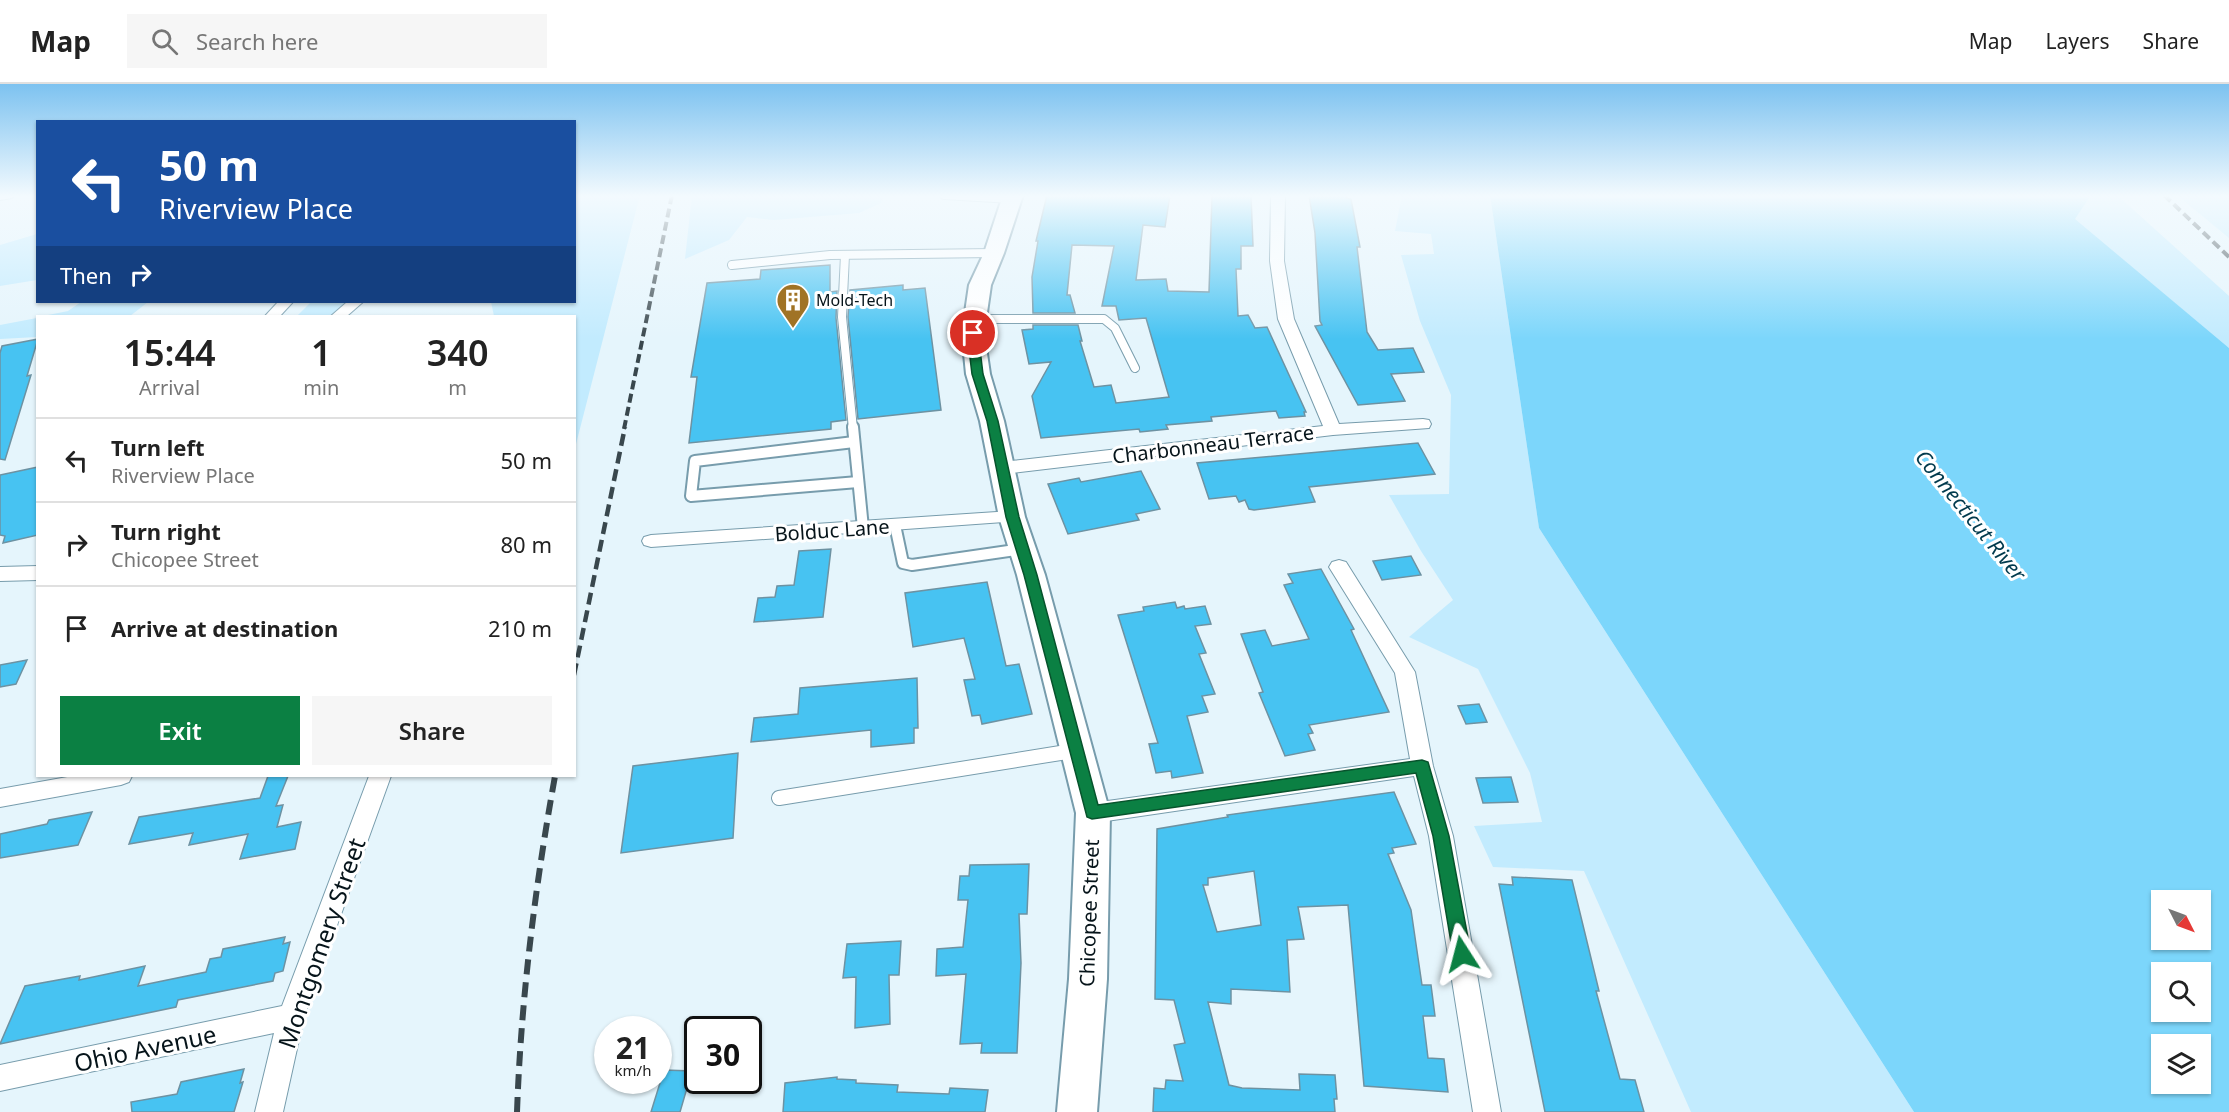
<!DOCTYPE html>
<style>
body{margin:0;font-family:"Noto Sans",sans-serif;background:#f6f6f6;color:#222;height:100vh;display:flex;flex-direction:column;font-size:22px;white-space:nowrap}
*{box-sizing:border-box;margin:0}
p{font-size:20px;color:#767676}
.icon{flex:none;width:33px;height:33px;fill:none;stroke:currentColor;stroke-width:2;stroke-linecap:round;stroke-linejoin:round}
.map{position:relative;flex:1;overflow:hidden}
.sheet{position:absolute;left:36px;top:231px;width:540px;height:462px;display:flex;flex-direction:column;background:#fff;border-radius:0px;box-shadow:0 2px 4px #0004}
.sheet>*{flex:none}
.top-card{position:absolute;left:36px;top:36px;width:540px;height:183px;border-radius:0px;box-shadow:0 2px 4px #0004;background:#1a4fa0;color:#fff;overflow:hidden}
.needle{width:39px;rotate:132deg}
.controls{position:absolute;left:2151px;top:806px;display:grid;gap:12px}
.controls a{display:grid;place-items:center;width:60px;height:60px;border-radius:0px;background:#fff;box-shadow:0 2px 4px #0004;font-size:30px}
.speed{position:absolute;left:594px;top:932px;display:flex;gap:12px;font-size:30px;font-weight:700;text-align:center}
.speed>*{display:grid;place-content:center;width:78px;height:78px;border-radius:50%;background:#fff;box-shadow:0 2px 4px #0004;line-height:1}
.speed small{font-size:15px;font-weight:400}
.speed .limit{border:3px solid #111;border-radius:9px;background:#fff;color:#111}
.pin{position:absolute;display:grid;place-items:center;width:51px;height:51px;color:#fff;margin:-26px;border:3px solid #fff;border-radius:50%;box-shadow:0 2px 6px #0007}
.me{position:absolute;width:66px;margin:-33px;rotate:351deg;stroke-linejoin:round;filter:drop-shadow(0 0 4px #0008)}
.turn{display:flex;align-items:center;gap:21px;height:126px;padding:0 24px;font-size:27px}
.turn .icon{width:78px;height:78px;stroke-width:2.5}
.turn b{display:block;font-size:42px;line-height:51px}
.then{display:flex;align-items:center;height:57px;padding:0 24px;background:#0003;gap:12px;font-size:22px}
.eta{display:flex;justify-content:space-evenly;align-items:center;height:102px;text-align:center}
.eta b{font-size:36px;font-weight:600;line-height:42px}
.primary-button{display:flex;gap:12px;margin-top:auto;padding:12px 24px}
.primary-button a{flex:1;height:69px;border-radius:0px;background:#0b8043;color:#fff;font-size:24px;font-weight:600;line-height:69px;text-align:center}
.primary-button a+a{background:#f6f6f6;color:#222}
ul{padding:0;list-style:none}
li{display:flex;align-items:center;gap:18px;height:84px;padding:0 24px;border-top:2px solid #e0e0e0}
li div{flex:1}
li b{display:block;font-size:22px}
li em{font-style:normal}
header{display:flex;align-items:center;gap:36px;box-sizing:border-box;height:84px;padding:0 30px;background:#fff;border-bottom:2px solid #e0e0e0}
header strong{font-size:28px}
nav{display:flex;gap:33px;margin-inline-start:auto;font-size:21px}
.search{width:420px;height:54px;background:#f6f6f6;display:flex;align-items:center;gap:15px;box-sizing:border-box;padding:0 21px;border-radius:0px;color:#767676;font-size:22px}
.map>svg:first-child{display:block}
.built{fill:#c6ecfd}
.green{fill:#c2ebfe}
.water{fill:#7cd6fb;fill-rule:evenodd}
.building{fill:#47c3f2;stroke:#6d92a2;stroke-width:1.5;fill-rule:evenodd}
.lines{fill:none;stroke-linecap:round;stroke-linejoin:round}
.service-far2-casing{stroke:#779cac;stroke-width:10}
.service-far1-casing{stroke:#779cac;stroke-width:14}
.service-casing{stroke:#779cac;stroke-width:16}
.minor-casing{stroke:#779cac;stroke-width:2}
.secondary-casing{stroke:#779cac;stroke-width:4}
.service-far2{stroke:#fff;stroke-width:8}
.service-far1{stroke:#fff;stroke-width:10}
.service{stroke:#fff;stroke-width:14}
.minor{fill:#fff;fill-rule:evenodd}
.secondary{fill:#fff;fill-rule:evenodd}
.rail-far2{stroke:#39474d;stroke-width:4;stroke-dasharray:9 4.5;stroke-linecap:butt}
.rail-far1{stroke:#39474d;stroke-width:4.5;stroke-dasharray:12 6;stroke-linecap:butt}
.rail{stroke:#39474d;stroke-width:6;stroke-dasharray:15 8;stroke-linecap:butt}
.route{fill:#0b8043;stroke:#07532c;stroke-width:1.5}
.labels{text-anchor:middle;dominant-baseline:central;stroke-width:6;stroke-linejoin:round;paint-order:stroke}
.far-poi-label{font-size:16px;fill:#06141a;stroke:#fff;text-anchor:start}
.street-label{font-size:20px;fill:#06141a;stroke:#fff}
.water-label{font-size:21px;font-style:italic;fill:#013a4d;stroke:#fff}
.near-street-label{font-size:24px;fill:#06141a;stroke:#fff}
</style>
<header>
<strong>Map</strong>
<div class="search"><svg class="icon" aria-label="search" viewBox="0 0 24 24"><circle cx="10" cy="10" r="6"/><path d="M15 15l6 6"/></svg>Search here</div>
<nav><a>Map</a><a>Layers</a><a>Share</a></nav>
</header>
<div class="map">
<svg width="2229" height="1028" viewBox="0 0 2229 1028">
<rect width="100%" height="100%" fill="#e5f5fc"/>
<path class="built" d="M2177 111H2229V154Z"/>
<g class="green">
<path d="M575 111H640L575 364 574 232H494L491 218H574Z"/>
<path d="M692 111H884L881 119 859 129 774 136 747 133 729 156 685 175Z"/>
<path d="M1402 111H1490L1539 444 1914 1028H1691L1584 787 1493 783 1474 742 1542 738 1530 689 1478 585 1409 553 1453 516 1421 467 1389 411 1449 410 1451 311 1420 237 1401 171 1434 170 1431 150 1395 147Z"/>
<path d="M2091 111H2117L2229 212V264L2074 135Z"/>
<path d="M37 150V196L0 202V161Z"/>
<path d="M81 218H148L130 232H43L68 227Z"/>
<path d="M311 218H360L337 232H297Z"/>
<path d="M37 234V253L0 255V241Z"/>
</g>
<path class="water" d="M1490 111H2091L2075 135 2229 264V1028H1914L1539 444ZM2162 816H2200V855H2162ZM2162 888H2200V927H2162ZM2162 960H2200V999H2162Z"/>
<g class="building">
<path d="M1047 111H1170L1165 143 1143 141 1136 196 1166 195 1168 207 1209 208 1212 111H1251L1253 162H1241V185H1236L1238 232 1248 231 1255 244 1267 243 1306 328H1304L1305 332 1279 334 1276 327 1211 333 1212 337 1166 341 1168 345 1140 348 1139 345 1041 354 1032 312 1051 278 1029 280 1022 246 1033 245V241H1078L1082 257H1080L1094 303 1111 301 1116 319 1169 313 1146 234 1119 236 1116 222H1102L1114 162 1072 161 1067 211H1070L1075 229H1033L1032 193 1038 157H1036Z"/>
<path d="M1309 111H1346L1347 114 1351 115 1360 163H1357L1367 248 1378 266 1413 264 1424 288 1391 290 1405 317 1358 321 1315 242 1322 241 1320 237 1315 149Z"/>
<path d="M830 181V208L837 207 836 234 846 336 831 338V345L689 359 697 293H691L707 199 760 195 761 186Z"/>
<path d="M903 201V206L925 204 941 326 858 335 848 233 850 206Z"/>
<path d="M38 255 27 292 31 291 5 376 0 375V269L2 262Z"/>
<path d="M1418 359 1435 390 1309 403 1315 418 1254 426 1249 425 1245 416 1239 418 1236 412 1209 415 1197 379Z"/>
<path d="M38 383V451L3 459 5 452 0 451V391Z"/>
<path d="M1141 387 1160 425 1136 430 1139 436 1068 450 1048 400 1079 394 1081 398Z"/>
<path d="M831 465 823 533 754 538 758 514 775 513 777 502 794 501 799 467Z"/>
<path d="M1411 472 1421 491 1382 496 1373 477Z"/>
<path d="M1321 485 1354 545 1351 546 1389 628 1309 641 1313 649 1308 650 1315 666 1285 672 1259 609 1263 608 1241 550 1265 546 1272 562 1309 555 1284 501 1293 499 1288 490Z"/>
<path d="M987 498 1006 582 1019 580 1032 630 982 640 980 631 972 632 964 596 975 595 964 554 913 563 905 509Z"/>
<path d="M1175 518 1177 524 1184 522 1185 525 1205 522 1211 540 1195 542 1206 569 1199 570 1215 610 1202 612 1208 628 1187 632 1203 689 1172 694 1171 687 1156 689 1149 660 1158 659 1118 531 1144 527 1143 523Z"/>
<path d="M27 576 16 600 0 603V581Z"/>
<path d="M917 594 918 644H914V659L871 663V646L751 658 754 634 798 630 800 604Z"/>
<path d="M1479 620 1487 638 1466 640 1458 622Z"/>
<path d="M738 669 733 754 621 769 633 682Z"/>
<path d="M268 692H288L276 722 283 721 277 743 301 738 295 765 240 775 248 750 189 761 193 749 129 760 139 733 260 714Z"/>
<path d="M1511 693 1518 718 1483 719 1476 694Z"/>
<path d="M1394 708 1416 760 1392 764 1394 769 1388 770 1411 826 1422 901H1431L1435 932H1423L1428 974 1444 975 1448 1008 1364 1002 1348 821 1298 823 1304 855 1287 856 1290 908 1231 905V920L1208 918 1229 1001 1242 1004 1300 1006 1299 990 1335 991 1337 1015H1334L1335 1028H1153L1154 1004 1165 1005 1166 996 1183 997 1174 961 1185 959 1174 916 1155 915 1157 745 1228 733 1227 731ZM1254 787 1261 841 1217 848 1203 801H1208V794Z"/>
<path d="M92 728 78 761 0 774V750L47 740 49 736Z"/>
<path d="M1029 780 1027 830H1019L1021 879 1017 969H981L982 959 960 960 966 890 936 892 937 865 963 863 968 816H958L960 792H969L970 781Z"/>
<path d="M1512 793 1572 796 1599 907H1596L1620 995 1635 996 1644 1028H1545L1499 800 1513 801Z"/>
<path d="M285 853 283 860 290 858 283 887 275 889 273 897 178 916 176 923 0 960 25 902 80 892 79 896 145 882 138 902 206 888 210 875 221 873 223 865Z"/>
<path d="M901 857 899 891H889L890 940 855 944 856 893 843 894 847 860Z"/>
<path d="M244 985 240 999 243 998 234 1028H132L131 1018 177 1010 181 998Z"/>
<path d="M664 986 692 987 680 1028H651Z"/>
<path d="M837 993V995L856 996V999L898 1001 897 1008 949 1010 950 1004 988 1006 985 1028H783L785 999Z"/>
</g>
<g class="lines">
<defs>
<g id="service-far2">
<path d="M944 111 1012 115"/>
<path d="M845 171 842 233 853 345"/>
<path d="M732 181 830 171 994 169"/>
<path d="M974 235H1104L1115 244 1135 284"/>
</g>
<g id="service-far1">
<path d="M853 343 863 444"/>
<path d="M854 358 695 377 691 412 858 398"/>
<path d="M895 441 903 479 912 481 1022 465"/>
</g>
<path id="service" d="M779 714 1073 667"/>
<g id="minor">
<path d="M0 111H14L12 114 0 116Z"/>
<path d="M1271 111H1285L1284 177 1294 235 1339 340 1423 335 1429 336 1431 340 1429 344 1333 351 1003 390 997 388 994 384 997 380 1003 378 1323 342 1278 235 1270 177Z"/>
<path d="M278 218H293L280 232H265Z"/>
<path d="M347 218H363L347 232H331Z"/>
<path d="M1012 427 1018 429 1021 433 1018 437 651 463 644 461 642 457 644 453 651 451Z"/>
<path d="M1339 476 1346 478 1415 588 1433 682 1453 752 1501 1028H1473L1429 752 1414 692 1093 739 1085 736 1082 729 1085 722 1093 719 1410 675 1395 589 1329 483 1332 478Z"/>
<path d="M38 482V496L0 497V483Z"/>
<path d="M73 692H132L129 698 121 701 0 723V705Z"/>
<path d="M369 692H391L304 933 283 1028H255L274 949 0 1007V981L282 922Z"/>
</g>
<path id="secondary" d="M1003 111H1023L1004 169 991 201 984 249 990 290 1004 337 1025 433 1045 491 1110 729 1107 895 1097 1028H1057L1069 895 1076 729 1017 491 999 433 980 337 966 290 962 249 969 201 984 169Z"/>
</defs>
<use href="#service-far2" class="service-far2-casing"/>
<use href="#service-far1" class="service-far1-casing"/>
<use href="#service" class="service-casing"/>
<use href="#minor" class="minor-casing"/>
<use href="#secondary" class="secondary-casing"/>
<use href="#service-far2" class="service-far2"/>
<use href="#service-far1" class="service-far1"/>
<use href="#service" class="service"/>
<use href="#minor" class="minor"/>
<use href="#secondary" class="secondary"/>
<g class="rail-far2">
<path d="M2164 111 2229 173"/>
<path d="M624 345 672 111"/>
</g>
<path class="rail-far1" d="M574 591 625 343"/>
<path class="rail" d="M517 1028C521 915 535 803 555 692"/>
</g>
<linearGradient id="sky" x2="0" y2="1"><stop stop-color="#7dc2f0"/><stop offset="0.44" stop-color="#f3fafe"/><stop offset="1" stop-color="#f3fafe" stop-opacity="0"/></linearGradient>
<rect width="2229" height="255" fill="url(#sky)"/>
<path class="route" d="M973 246 978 249 983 290 998 337 1019 433 1037 491 1098 721 1422 676 1428 678 1449 752 1471 870 1468 876 1462 878 1456 876 1453 870 1433 752 1416 689 1092 735 1087 733 1024 491 1006 433 987 337 972 290 967 249Z"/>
<defs>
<symbol id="building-pin" viewBox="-11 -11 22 30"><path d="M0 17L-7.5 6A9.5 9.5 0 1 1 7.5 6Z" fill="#a07325" stroke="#fff"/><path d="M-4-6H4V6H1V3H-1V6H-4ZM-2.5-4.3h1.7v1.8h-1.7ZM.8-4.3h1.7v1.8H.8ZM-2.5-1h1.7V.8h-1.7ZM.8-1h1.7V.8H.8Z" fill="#fff"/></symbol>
</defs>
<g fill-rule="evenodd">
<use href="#building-pin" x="774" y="197" width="38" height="52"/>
</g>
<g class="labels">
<g class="far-poi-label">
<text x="816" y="216">Mold-Tech</text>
</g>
<g class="street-label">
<text transform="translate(1213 360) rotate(-7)">Charbonneau Terrace</text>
<text transform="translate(832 446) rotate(-4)">Bolduc Lane</text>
<text transform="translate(1089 829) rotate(-88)">Chicopee Street</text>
</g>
<g class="water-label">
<text transform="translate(1971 431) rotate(51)">Connecticut River</text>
</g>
<g class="near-street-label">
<text transform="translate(321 859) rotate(-71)">Montgomery Street</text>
<text transform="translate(145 964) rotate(-12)">Ohio Avenue</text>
</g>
</g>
</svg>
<div class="controls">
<a><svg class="needle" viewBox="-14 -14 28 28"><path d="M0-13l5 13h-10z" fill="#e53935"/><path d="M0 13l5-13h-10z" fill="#767676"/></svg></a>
<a><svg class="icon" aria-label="search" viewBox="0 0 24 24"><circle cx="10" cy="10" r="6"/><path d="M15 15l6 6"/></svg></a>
<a><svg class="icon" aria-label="layers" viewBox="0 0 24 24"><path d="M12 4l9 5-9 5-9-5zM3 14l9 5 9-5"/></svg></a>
</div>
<div class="speed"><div>21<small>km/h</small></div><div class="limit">30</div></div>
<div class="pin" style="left:973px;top:249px;background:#d93025"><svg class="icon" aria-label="arrive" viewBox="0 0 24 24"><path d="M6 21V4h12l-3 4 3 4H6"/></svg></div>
<svg class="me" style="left:1462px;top:870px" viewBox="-20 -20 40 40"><path d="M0-17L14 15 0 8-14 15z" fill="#0b8043" stroke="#fff" stroke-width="4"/></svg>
<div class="top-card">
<div class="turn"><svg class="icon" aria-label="left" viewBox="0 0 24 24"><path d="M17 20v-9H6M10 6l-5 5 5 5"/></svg><div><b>50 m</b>Riverview Place</div></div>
<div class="then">Then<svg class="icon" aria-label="right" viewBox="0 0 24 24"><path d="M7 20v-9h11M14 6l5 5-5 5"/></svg></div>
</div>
<section class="sheet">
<div class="eta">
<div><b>15:44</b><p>Arrival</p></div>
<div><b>1</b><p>min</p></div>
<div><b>340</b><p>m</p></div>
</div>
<ul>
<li><svg class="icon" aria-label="left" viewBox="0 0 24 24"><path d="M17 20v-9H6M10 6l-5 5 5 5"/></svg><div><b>Turn left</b><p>Riverview Place</p></div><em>50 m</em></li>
<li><svg class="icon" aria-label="right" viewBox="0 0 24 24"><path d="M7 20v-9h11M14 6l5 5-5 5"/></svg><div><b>Turn right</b><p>Chicopee Street</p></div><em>80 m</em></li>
<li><svg class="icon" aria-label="arrive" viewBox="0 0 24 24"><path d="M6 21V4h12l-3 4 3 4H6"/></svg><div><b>Arrive at destination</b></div><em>210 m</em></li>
</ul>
<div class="primary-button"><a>Exit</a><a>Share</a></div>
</section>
</div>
